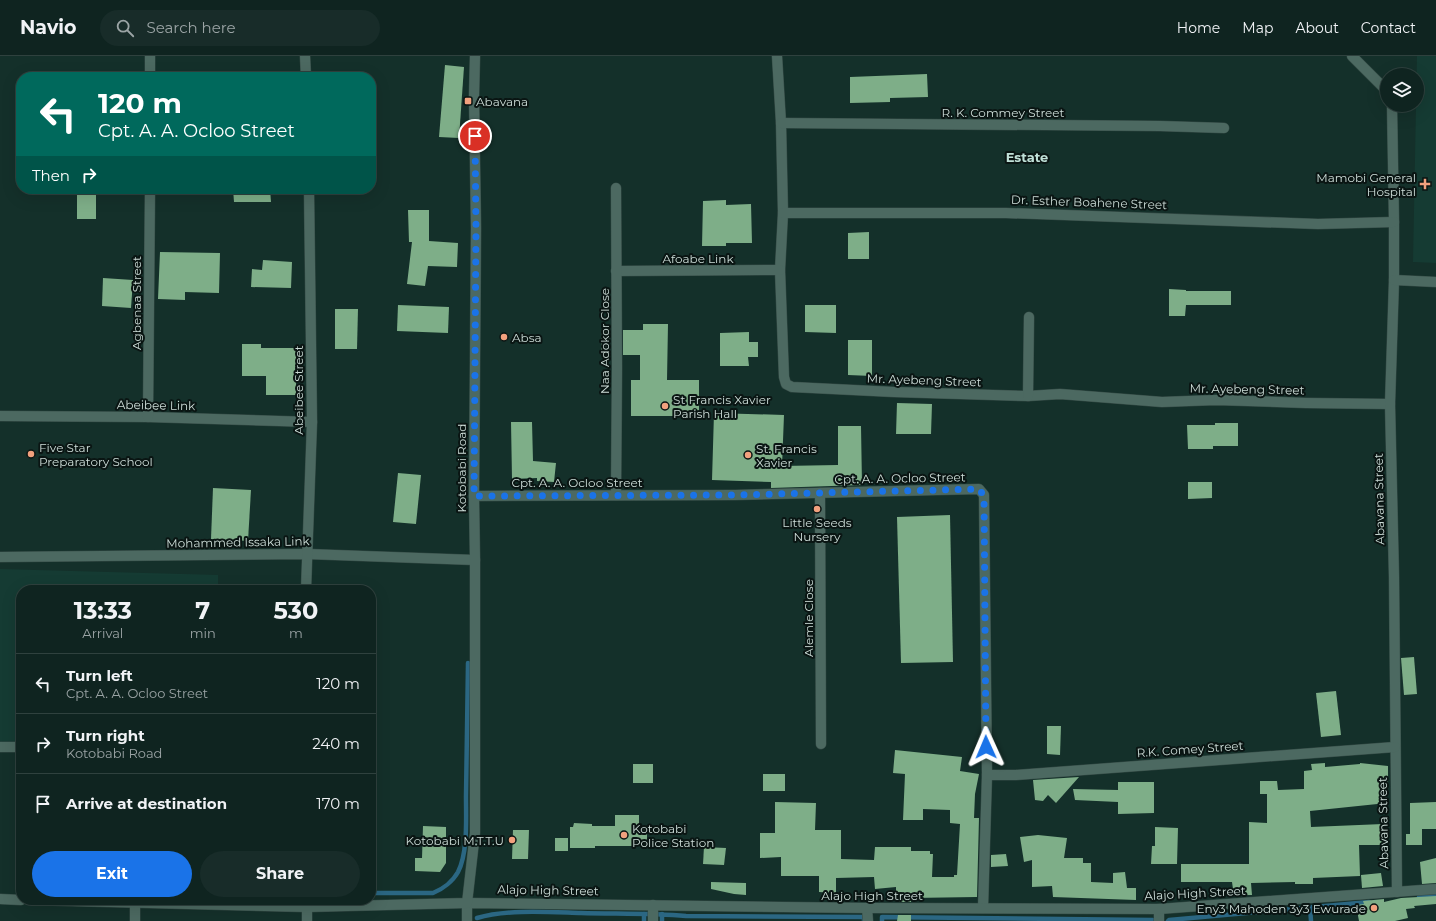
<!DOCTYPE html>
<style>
body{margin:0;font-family:Montserrat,sans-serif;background:#182c29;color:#f1f3f6;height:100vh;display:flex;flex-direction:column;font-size:15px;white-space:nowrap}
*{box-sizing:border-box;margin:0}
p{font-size:13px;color:#9ba4a5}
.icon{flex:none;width:22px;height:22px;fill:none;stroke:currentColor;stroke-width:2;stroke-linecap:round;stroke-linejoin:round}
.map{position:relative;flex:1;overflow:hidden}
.drawer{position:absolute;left:16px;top:529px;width:360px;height:320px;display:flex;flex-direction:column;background:#0f2420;border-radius:16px;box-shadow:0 4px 16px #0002,0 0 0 1px #2f413e}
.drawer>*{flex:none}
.hud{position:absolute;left:16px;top:16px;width:360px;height:122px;border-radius:16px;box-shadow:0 4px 16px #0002,0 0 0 1px #2f413e;background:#00695c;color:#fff;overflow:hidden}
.buttons{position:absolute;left:1380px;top:12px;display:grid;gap:8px}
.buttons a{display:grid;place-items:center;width:44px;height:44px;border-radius:50%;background:#0f2420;box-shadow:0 4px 16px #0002,0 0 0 1px #2f413e;font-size:20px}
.pin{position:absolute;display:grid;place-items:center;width:34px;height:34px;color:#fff;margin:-17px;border:2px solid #fff;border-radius:50%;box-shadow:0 1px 4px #0007}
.me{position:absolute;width:44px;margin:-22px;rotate:359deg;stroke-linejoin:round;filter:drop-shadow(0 0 3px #0008)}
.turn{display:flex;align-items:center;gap:14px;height:84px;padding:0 16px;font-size:18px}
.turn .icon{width:52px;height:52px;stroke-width:2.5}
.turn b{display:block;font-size:28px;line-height:34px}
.then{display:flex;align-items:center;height:38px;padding:0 16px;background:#0003;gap:8px;font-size:15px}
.eta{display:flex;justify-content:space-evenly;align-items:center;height:68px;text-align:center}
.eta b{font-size:24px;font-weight:700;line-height:28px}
.cta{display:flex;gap:8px;margin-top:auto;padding:8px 16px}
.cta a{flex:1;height:46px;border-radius:24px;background:#1a73e8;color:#fff;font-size:16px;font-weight:700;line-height:46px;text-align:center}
.cta a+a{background:#182c29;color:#f1f3f6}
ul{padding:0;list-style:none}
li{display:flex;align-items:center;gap:12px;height:60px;padding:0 16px;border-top:1px solid #2f413e}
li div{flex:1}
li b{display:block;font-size:15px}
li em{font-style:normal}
header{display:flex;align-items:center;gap:24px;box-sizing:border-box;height:56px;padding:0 20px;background:#0f2420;border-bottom:1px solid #2f413e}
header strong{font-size:19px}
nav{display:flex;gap:22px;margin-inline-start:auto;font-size:14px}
.search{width:280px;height:36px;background:#182c29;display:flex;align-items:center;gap:10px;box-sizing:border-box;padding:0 14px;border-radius:22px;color:#9ba4a5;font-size:15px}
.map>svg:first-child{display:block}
.built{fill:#153b33}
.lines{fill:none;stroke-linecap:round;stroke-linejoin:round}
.stream{stroke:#2b6783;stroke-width:4.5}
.building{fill:#7eae88}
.minor-casing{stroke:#354b46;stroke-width:11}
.tertiary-casing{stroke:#354b46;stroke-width:11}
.minor{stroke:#4c6961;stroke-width:10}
.tertiary{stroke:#4c6961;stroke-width:10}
.route{stroke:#1a73e8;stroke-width:7;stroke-dasharray:0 12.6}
.poi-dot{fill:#f2a17e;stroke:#0a1513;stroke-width:1.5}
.labels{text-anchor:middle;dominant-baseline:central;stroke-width:4;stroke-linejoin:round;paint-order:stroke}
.poi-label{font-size:12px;fill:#cdddd8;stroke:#0a1513;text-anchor:start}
.street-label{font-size:12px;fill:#cdddd8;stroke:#0a1513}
.neighbourhood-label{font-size:13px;font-weight:bold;fill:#c0e1d8;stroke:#0a1513}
</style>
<header>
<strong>Navio</strong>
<div class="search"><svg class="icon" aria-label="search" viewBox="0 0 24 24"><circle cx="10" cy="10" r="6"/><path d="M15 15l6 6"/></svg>Search here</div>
<nav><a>Home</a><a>Map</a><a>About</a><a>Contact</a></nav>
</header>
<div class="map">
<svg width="1436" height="865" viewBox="0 0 1436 865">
<rect width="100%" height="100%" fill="#14302a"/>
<g class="built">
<path d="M1417 0H1436V207L1413 206Z"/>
<path d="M0 513 218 519V534H21V696H0Z"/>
</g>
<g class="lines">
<g class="stream">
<path d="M371 837H433C443 833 453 825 458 816 468 797 466 762 466 741 467 696 467 652 468 607"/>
<path d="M1419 841 1436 840"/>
<path d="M1310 851 1311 865"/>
<path d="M644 858V865"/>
<path d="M477 862C508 853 548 856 581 857 616 858 651 857 686 860L864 861V865"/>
<path d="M662 865V858"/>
<path d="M882 865V861L1153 864V865"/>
<path d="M1168 865 1169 864 1369 846"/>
</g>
</g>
<g class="building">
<path d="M445 9 464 11 459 82 439 81Z"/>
<path d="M927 18 928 41 890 42V46L850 47V21Z"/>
<rect x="77" y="133" width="19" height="30"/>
<path d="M233 133H270L271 146H234Z"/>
<path d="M726 144V149L751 148 752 187H726V190H702L703 145Z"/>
<path d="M408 154H429V185L458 187 457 211 428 210 425 230 407 228 412 186H409Z"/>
<path d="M869 176V203H848V177Z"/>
<path d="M160 196 220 197 219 237 185 236V244L158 243Z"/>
<path d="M263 204 292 206 291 232 251 231 252 213 262 214Z"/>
<path d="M103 222 133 224 131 252 102 250Z"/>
<path d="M1169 233 1186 234V235H1231V249H1186L1185 260H1169Z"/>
<path d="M398 249 449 251 448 277 397 275Z"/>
<path d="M805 249H836V277L805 276Z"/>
<path d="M335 253H358L357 293H335Z"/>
<path d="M643 268H668L667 324H699V360H631V324H640V299H623V274H643Z"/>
<path d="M602 274H610V296H601Z"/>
<path d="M749 276V286H758V301H748L749 310H720V277Z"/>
<path d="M848 284H872V320L848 319Z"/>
<path d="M242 288H261V292H296V339H266V320H242Z"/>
<path d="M897 347 932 348 931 378H896Z"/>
<path d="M714 357 784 359 782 410 838 409V370H861L862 429 771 432V426L712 424Z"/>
<path d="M511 366H532L533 405 556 407 554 426 537 425V422L512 423Z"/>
<path d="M1215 367H1238V390H1213V393H1188L1187 369H1215Z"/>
<path d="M398 417 421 419 416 468 393 466Z"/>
<path d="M1188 426H1212V442L1188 443Z"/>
<path d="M213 432 251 434 248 485 211 483Z"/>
<path d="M950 459 953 606 901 607 897 461Z"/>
<path d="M1414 601 1417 638 1404 639 1401 602Z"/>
<path d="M1336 635 1341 679 1321 681 1316 637Z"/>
<path d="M1047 670H1061L1060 699 1047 698Z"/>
<path d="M895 694 962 701 960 715 979 718 975 738 974 762H979L977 841 911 842V846H899V842H896V831L875 833 874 821 836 822V837L819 836V820H781V801L760 802V777H775V746L816 747 815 774H841V803L874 804 875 791H911V795H930V798H933L932 821H954V819H957L960 768 950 767V754L923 753V764H903L905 718 893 717Z"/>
<path d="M1325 707V711L1360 708V707L1388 710V728H1386L1387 747 1310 755 1311 771 1383 768 1384 789H1359L1360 820 1313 822V828H1295V826L1251 827 1252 839H1240L1239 833H1233L1232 826H1181V808H1249V766L1267 767V738H1260V725H1277L1278 734 1304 733V715L1312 714 1311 708Z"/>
<rect x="633" y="708" width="20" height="19"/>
<rect x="763" y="718" width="22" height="17"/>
<path d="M1079 721 1056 747 1048 739 1043 745 1035 744 1033 724Z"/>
<path d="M1118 726H1154V757L1118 758V746L1075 744 1073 733 1118 734Z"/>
<path d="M1436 746V773H1422V789H1406V778H1410V747Z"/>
<path d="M615 759H639V771H647V786H635V790H595V792H570V771H573L574 767 592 768V770H615Z"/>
<path d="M423 770 446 771V807L440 816 415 815V802H422Z"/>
<path d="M1155 771 1178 772 1177 808H1151L1152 790H1155Z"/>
<path d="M513 774H529L528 803H512Z"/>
<path d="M1038 779 1067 782 1064 802H1083V807H1091V826L1113 827V817L1125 816 1127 832H1136V844L1053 841 1052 830 1032 831V804L1024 806 1020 781Z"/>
<rect x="555" y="782" width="13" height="13"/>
<path d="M704 791 726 792 724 809 703 808Z"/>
<path d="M1006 798 1008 810 991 811V799Z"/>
<path d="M1436 802V827L1422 828 1420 806Z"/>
<path d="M1381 817 1383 830 1362 832 1361 819Z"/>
<path d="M711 826 746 827V839L734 838 711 833Z"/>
<path d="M1436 840V848L1414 850 1415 852 1406 853 1408 862 1395 865H1359L1356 849 1364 848 1363 845 1384 843V846L1401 842Z"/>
<path d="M898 859H911V865H897Z"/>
</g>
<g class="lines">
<defs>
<g id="minor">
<path d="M305 0 306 21"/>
<path d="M777 0 781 67 783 157 780 214 784 321 786 328 792 331 894 336 1028 340 1060 338 1162 346 1216 344 1306 347 1390 348"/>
<path d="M1352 0 1385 33 1387 37"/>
<path d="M150 21V0"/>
<path d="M1392 49 1394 166V224L1390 348 1394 521 1397 836"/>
<path d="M781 67 1160 70 1224 72"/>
<path d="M783 157H1006L1318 168 1394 166"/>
<path d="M616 215 780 214"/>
<path d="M1394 224 1436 226"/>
<path d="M1028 340 1029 261"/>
<path d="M0 360 148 361 312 366"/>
<path d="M148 361 150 133"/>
<path d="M820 437 821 688"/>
<path d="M616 439 617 312 616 132"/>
<path d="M474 440 735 439 979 433 984 439 987 719 983 852"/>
<path d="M0 501 307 498 475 504"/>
<path d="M306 534 312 366 309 133"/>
<path d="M0 691H21"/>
<path d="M987 719H1016L1395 691"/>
<path d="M135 847V865"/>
<path d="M653 849V865"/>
<path d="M867 852 868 865"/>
<path d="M1159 853V865"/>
<path d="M467 865V847L867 852 1159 853 1436 833"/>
</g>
<g id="tertiary">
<path d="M0 843 21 844"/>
<path d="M32 844 307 851 467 847 475 777V504L474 440 476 172 474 41 475 0"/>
<path d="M307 865V851"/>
</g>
</defs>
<use href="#minor" class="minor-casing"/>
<use href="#tertiary" class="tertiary-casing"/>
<use href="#minor" class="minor"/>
<use href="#tertiary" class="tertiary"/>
</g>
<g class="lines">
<path class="route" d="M475 80 476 172 474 440 735 439 979 433 984 440 986 691"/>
</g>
<g class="poi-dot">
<rect x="464" y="41" width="8" height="8" rx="2"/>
<path d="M1423 122h4v4h4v4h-4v4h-4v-4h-4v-4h4z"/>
<circle cx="504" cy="281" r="4"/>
<circle cx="665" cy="350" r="4"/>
<circle cx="31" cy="398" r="4"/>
<circle cx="748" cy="399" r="4"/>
<circle cx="817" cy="453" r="4"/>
<circle cx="624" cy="779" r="4"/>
<circle cx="512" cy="784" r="4"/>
<circle cx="1374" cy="852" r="4"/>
</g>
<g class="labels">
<g class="poi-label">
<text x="476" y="45">Abavana</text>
<text x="1416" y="121" text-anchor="end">Mamobi General<tspan x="1416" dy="14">Hospital</tspan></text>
<text x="512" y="281">Absa</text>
<text x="673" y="343">St Francis Xavier<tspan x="673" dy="14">Parish Hall</tspan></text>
<text x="39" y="391">Five Star<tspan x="39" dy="14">Preparatory School</tspan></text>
<text x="756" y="392">St. Francis<tspan x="756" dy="14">Xavier</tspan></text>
<text x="817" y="466" text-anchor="middle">Little Seeds<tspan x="817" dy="14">Nursery</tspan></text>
<text x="632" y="772">Kotobabi<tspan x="632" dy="14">Police Station</tspan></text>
<text x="504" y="784" text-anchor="end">Kotobabi M.T.T.U</text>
<text x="1366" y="852" text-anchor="end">Eny3 Mahoden 3y3 Ewurade</text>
</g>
<g class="street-label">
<text x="1003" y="56">R. K. Commey Street</text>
<text transform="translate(1089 146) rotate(2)">Dr. Esther Boahene Street</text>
<text x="698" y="202">Afoabe Link</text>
<text transform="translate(136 247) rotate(-90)">Agbenaa Street</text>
<text transform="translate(604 285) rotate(-90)">Naa Adokor Close</text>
<text transform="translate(924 324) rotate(2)">Mr. Ayebeng Street</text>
<text transform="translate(1247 333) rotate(1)">Mr. Ayebeng Street</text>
<text transform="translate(298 334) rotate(-90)">Abeibee Street</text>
<text transform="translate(156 349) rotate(1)">Abeibee Link</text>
<text transform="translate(461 412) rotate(-90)">Kotobabi Road</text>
<text transform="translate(900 422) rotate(-1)">Cpt. A. A. Ocloo Street</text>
<text x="577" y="426">Cpt. A. A. Ocloo Street</text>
<text transform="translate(1379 443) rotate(-91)">Abavana Street</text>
<text transform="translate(238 486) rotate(-1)">Mohammed Issaka Link</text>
<text transform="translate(808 562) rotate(-90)">Alemle Close</text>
<text transform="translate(1190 693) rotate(-4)">R.K. Comey Street</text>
<text transform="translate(1383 767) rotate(-91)">Abavana Street</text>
<text transform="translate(548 834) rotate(1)">Alajo High Street</text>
<text transform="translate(1195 837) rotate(-3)">Alajo High Street</text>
<text x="872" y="839">Alajo High Street</text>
</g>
<g class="neighbourhood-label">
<text x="1027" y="101">Estate</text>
</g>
</g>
</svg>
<div class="buttons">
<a><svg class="icon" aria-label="layers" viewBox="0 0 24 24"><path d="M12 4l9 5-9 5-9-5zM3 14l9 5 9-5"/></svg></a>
</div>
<div class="pin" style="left:475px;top:80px;background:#d93025"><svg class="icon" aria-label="arrive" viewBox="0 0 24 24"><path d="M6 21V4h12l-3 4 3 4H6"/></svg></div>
<svg class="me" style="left:986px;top:691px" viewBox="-20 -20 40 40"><path d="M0-17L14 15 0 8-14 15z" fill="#1a73e8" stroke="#fff" stroke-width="4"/></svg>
<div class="hud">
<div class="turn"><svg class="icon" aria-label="left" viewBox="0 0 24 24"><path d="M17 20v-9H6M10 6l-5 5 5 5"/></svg><div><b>120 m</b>Cpt. A. A. Ocloo Street</div></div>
<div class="then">Then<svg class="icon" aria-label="right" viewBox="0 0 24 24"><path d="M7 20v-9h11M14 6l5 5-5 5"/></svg></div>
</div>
<section class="drawer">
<div class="eta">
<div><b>13:33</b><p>Arrival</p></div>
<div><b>7</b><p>min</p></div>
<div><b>530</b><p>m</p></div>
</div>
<ul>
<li><svg class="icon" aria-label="left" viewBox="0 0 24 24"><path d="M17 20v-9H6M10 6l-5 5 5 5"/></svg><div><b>Turn left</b><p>Cpt. A. A. Ocloo Street</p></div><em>120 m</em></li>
<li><svg class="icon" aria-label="right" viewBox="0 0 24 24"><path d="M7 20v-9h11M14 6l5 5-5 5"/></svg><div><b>Turn right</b><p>Kotobabi Road</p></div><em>240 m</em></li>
<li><svg class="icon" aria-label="arrive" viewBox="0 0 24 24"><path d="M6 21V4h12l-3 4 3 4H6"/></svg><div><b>Arrive at destination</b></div><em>170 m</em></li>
</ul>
<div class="cta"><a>Exit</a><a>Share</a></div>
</section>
</div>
